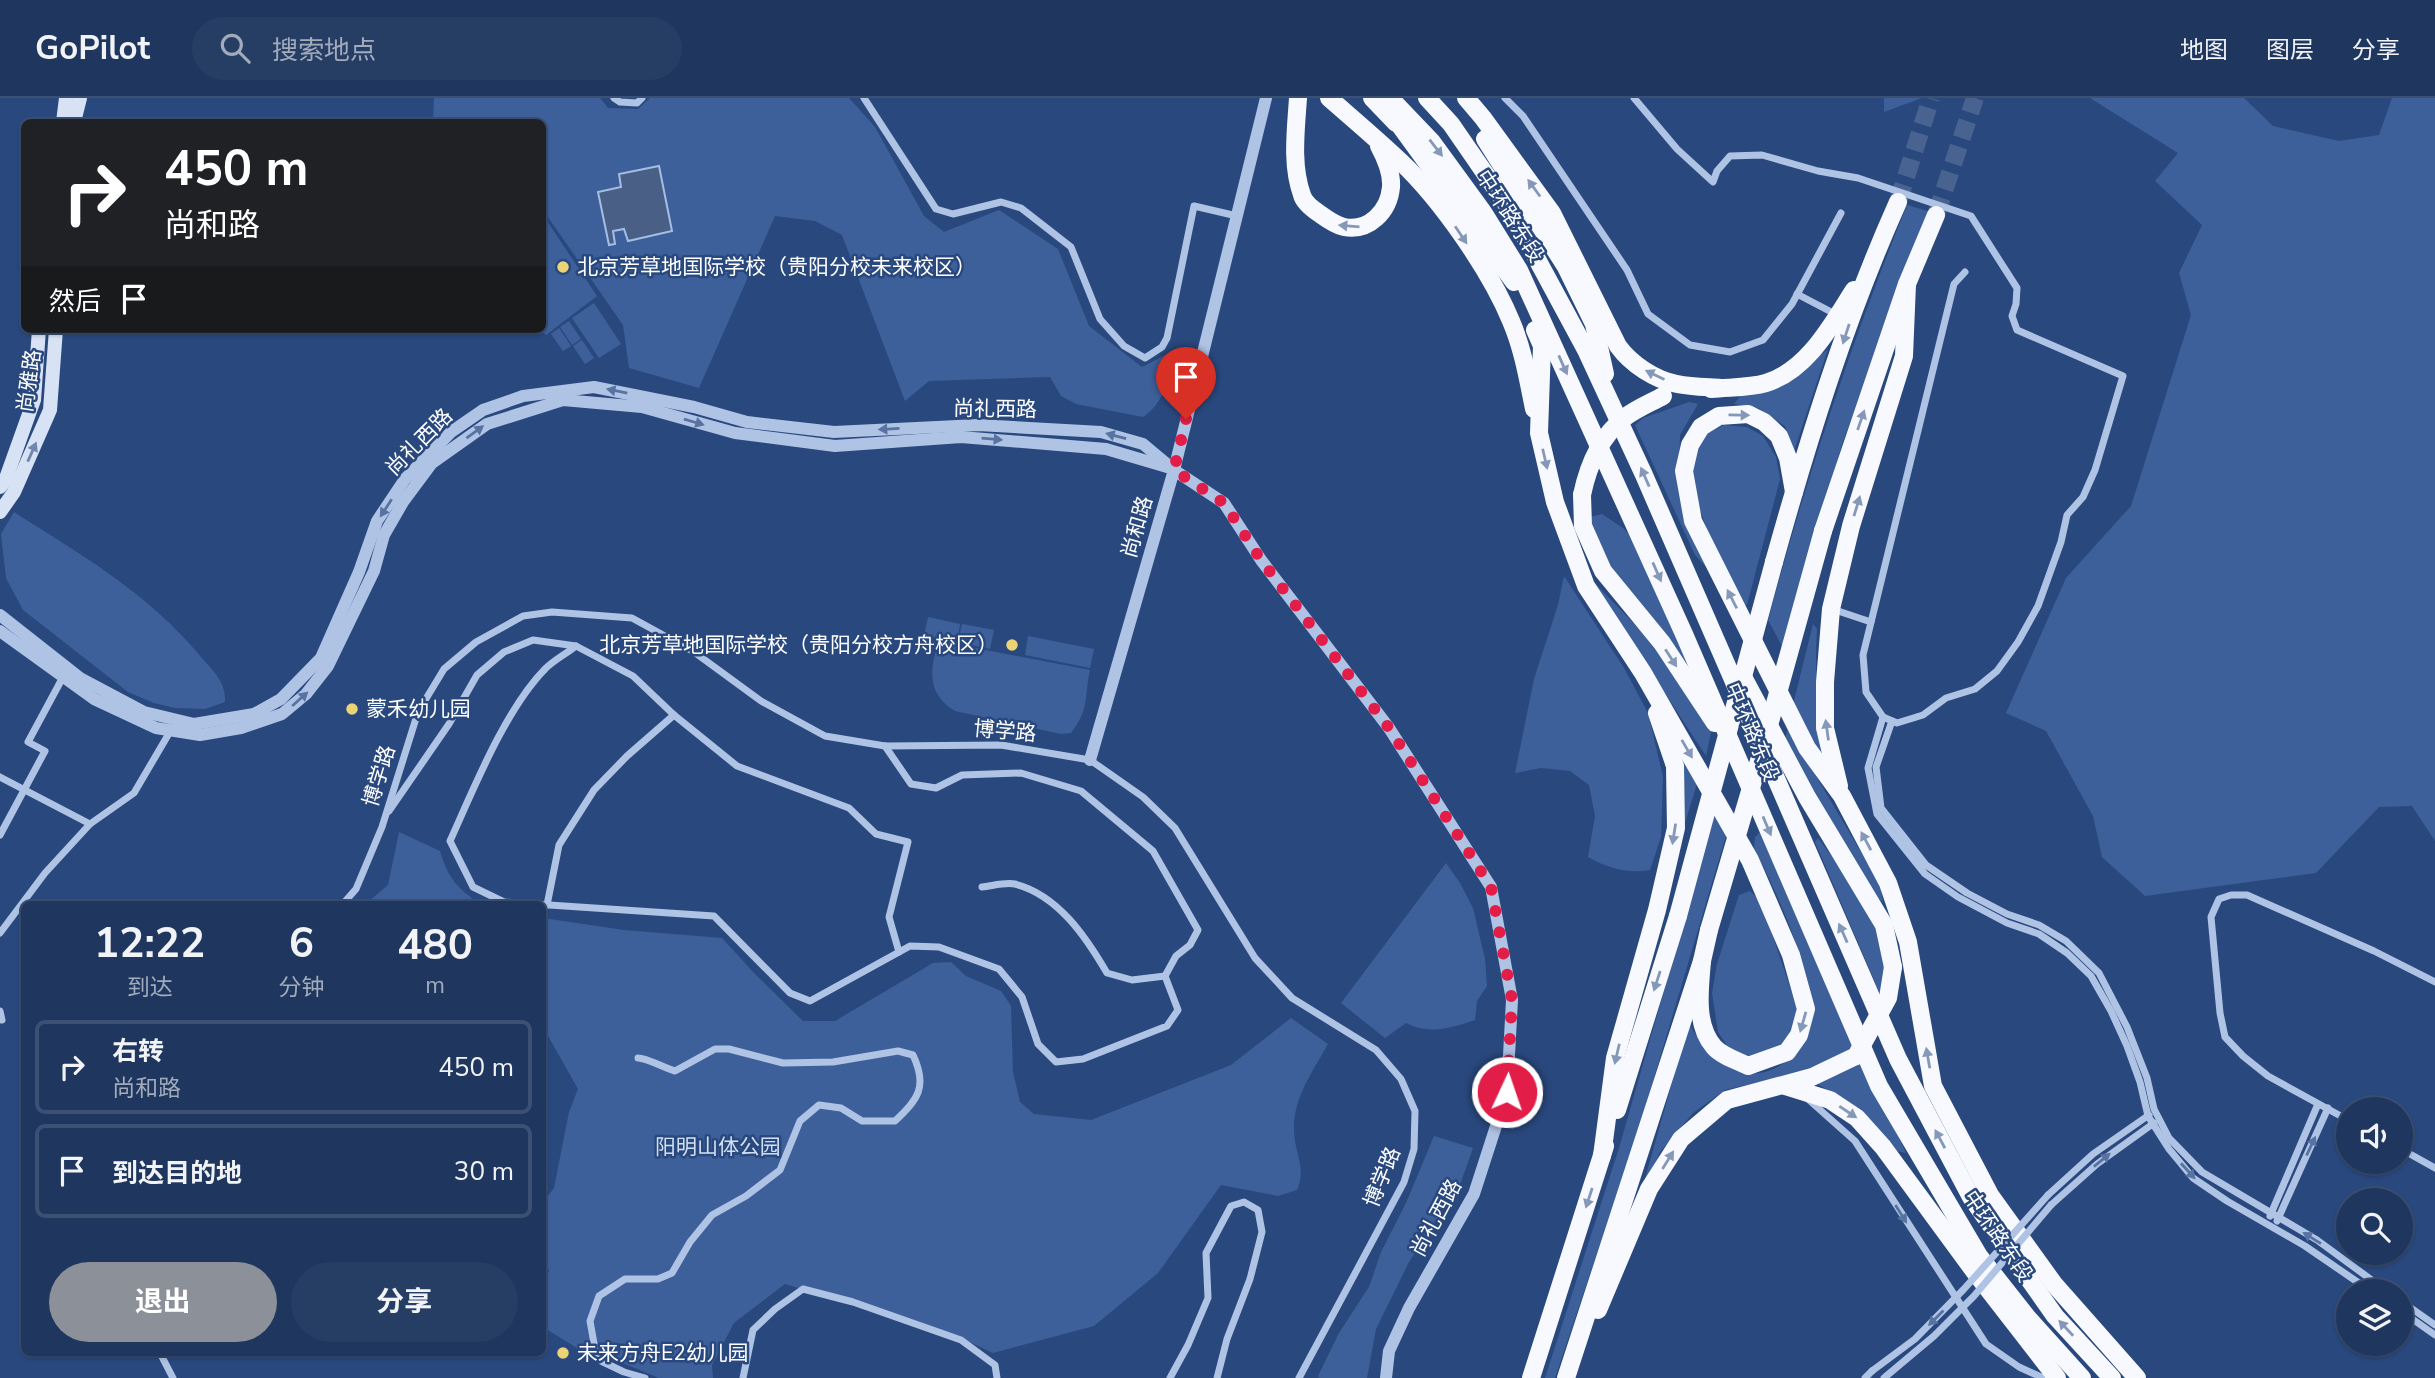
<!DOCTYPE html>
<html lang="zh">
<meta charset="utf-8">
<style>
body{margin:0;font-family:"Nunito Sans","Noto Sans SC",sans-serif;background:#273e64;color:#f1f3f6;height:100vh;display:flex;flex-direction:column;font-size:26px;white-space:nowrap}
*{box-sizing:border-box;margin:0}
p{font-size:23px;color:#a1abbc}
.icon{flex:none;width:38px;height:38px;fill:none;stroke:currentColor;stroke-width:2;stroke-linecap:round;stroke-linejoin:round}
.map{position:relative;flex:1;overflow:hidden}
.drawer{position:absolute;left:21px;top:803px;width:525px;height:455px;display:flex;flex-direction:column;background:#1f365e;border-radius:10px;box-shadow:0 2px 5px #0004,0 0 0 2px #3c5073}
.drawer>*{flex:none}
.guide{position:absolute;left:21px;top:21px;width:525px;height:214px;border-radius:10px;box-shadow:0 2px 5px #0004,0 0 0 2px #3c5073;background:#202124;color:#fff;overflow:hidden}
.controls{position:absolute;left:2336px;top:999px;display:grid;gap:14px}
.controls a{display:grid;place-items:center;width:77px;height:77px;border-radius:50%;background:#1f365e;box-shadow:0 2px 5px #0004,0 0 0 2px #3c5073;font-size:35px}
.pin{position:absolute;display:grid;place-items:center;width:60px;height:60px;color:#fff;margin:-72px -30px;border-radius:50% 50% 50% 0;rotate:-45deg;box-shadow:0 0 7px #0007}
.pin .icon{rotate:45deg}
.me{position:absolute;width:77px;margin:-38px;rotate:3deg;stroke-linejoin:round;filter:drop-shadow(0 0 5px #0008)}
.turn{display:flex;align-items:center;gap:24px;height:147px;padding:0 28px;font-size:32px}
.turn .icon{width:91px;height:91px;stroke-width:2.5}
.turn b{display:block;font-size:49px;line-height:60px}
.then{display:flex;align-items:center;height:66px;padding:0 28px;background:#0003;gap:14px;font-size:26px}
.eta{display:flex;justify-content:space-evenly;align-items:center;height:119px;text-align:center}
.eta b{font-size:42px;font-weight:700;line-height:49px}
.primary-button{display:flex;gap:14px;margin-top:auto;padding:14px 28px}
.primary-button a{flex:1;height:80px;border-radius:42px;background:#8c9099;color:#fff;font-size:28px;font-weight:700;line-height:80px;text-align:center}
.primary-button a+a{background:#273e64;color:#f1f3f6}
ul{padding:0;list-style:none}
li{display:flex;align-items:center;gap:21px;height:94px;margin:0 14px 10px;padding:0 14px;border:4px solid #3c5073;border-radius:10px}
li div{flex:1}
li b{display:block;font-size:26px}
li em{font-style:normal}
header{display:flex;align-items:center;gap:42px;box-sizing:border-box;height:98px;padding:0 35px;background:#1f365e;border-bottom:2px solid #3c5073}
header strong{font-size:33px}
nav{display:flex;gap:38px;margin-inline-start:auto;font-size:24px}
.search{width:490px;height:63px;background:#273e64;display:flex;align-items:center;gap:18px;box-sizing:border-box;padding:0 24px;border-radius:38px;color:#a1abbc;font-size:26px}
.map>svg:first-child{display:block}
.green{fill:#3d609b}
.water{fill:#495f86;stroke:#a4bde5;stroke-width:2}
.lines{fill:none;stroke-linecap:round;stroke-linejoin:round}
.trunk-tunnel{stroke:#496391;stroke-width:18;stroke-dasharray:18 9;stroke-linecap:butt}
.minor{stroke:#afc3e5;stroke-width:7}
.tertiary{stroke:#afc3e5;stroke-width:12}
.secondary{stroke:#d8e2f5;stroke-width:14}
.trunk{stroke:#f7f9fe;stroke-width:18}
.minor-bridge{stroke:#afc3e5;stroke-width:7}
.trunk-bridge{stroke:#f7f9fe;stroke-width:18}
.oneway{fill:#8698b8}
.oneway2{fill:#5873a2}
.oneway3{fill:#6f86ae}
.route{stroke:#e11d48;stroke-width:12;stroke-dasharray:0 21.6}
.poi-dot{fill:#ebd376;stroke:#29487e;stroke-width:2.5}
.labels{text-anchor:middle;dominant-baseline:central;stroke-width:5;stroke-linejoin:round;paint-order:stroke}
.street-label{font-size:21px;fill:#fff;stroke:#29487e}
.poi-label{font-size:21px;fill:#fff;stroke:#29487e;text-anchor:start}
.park-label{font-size:21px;fill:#d2dff4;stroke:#29487e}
</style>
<header>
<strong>GoPilot</strong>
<div class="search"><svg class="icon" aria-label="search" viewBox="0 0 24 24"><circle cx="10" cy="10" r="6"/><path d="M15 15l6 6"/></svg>搜索地点</div>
<nav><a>地图</a><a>图层</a><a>分享</a></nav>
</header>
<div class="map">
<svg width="2435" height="1280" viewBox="0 0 2435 1280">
<rect width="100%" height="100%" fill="#29487e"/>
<g class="green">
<path d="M434 0H600L608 10 638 11 650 0H849L875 29 924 118 944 134 999 112 1058 151 1089 228 1142 269 1177 251C1170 276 1166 304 1143 319L1076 306 1061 298 1050 279 929 283 905 303 842 137 815 123 775 118 699 290 629 270 623 227 543 112 542 24H433Z"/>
<path d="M1884 0H1922L1884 14Z"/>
<path d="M2090 0H2244L2273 28 2339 43 2379 37 2392 0H2435V743L2412 708 2379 709 2316 775 2145 798 2102 759 2093 718 2046 633 2006 615 2066 480 2131 408 2191 217 2179 175 2202 127 2155 83 2178 55Z"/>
<path d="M1907 107 1931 114 1843 343 1782 548 1768 522C1806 381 1852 243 1907 107Z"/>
<path d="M543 117 597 198 546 237 539 231H542Z"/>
<path d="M594 205 621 246 599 260 572 220Z"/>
<path d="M569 223 581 241 572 247 560 229Z"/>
<path d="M559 230 571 248 563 253 551 236Z"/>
<path d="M582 242 594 260 585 266 573 248Z"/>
<path d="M1828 251 1794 353 1785 328 1758 310 1734 306 1741 297 1802 272Z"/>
<path d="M1689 304 1698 306 1680 337 1679 375 1708 471 1695 457 1635 327 1643 320Z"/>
<path d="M1724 327 1747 329 1763 338 1776 359 1780 381 1747 507H1743L1713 449 1698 406 1691 368 1703 338Z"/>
<path d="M14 414C83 458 148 495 201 559 214 574 226 584 225 604L205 611 175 610 154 605 128 594 23 512 6 480 1 436Z"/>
<path d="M1602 416 1623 430 1636 443 1688 566C1651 524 1597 476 1590 419Z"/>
<path d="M1564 478 1624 570 1648 615 1663 679 1661 739 1650 772C1628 776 1607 770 1588 759L1595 718 1589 687 1570 673 1541 670 1515 675 1534 581 1558 507Z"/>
<path d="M1589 479 1668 561 1712 630 1706 658Z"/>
<path d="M928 519 960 526 957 544 924 538Z"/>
<path d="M962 526 994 532 990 551 958 544Z"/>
<path d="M1813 526 1817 531C1814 577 1818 620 1825 666L1793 607Z"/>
<path d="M1028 538 1094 551 1090 570 1025 557Z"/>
<path d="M939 543 1090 572C1084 599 1090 610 1071 635L1061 636 955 613C927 596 929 572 939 543Z"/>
<path d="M1788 631 1880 786 1883 805 1873 794 1783 646Z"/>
<path d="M1679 645 1699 679 1681 738 1684 681Z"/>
<path d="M1715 715 1728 731 1640 1027 1555 1280H1545L1619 1050Z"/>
<path d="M399 734 440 753C448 781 459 792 482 807H375L369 803 388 787Z"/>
<path d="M1760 734 1856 945 1837 961 1776 980 1725 992 1693 1015 1660 1054 1648 1084H1644L1689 925C1712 970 1760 998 1798 951 1807 940 1813 926 1813 911 1813 903 1809 893 1807 885 1796 836 1776 794 1754 750L1755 739Z"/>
<path d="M1818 740C1839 768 1884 823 1887 858 1888 870 1882 884 1880 896L1815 744Z"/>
<path d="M1446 765 1460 785 1473 810 1485 861 1487 888 1477 903 1475 922C1451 930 1429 937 1406 925L1385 940 1341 905Z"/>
<path d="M1750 793 1761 803 1797 910 1793 933 1776 953 1751 959 1729 951 1718 934 1712 895 1717 866 1739 797Z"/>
<path d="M543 820 624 832 722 840 755 876 803 923H835L933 865 951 864 966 878 1001 893 1011 908 1013 974 1020 1004 1034 1016 1091 1022 1231 967 1291 920 1328 946C1313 973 1293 1000 1294 1032 1294 1055 1307 1069 1297 1092L1278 1098 1221 1087 1158 1175 1094 1228 993 1255 948 1234 785 1186 734 1225 712 1267 713 1280H659L618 1263 585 1255 543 1229V1178L549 1174 546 1161H543V1104L554 1090 569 1014 578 991 543 929Z"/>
<path d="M1862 958 1906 1055 1897 1053 1863 1014 1816 985Z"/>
<path d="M1434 1038 1473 1050 1460 1087 1409 1164 1376 1231 1367 1280H1320L1318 1278 1339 1235 1369 1189 1381 1154 1406 1105Z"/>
</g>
<path class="water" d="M659 68 672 133 628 143 624 131 613 133 615 146 609 147 598 94 621 89 619 76Z"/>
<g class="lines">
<g class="trunk-tunnel">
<path d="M1898 104 1931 0"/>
<path d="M1936 117 1975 0"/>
</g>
<g class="minor">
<path d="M614 0 620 4 637 5 642 0"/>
<path d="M864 0 936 111 953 116 1001 104 1021 110 1071 149 1100 221 1124 248 1145 260 1162 249 1167 240 1194 108 1237 118"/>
<path d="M1505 0 1523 18 1627 172 1648 216 1690 247 1730 254 1763 242 1792 206 1841 115"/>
<path d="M1634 0 1677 51 1713 84 1717 73 1730 58 1762 57 1818 73 1858 80 1971 118 2017 190 2016 206 2012 218 2017 232 2123 278 2095 372 2083 399 2067 417 2061 444 2038 508 2018 544 1997 573 1975 591 1946 600 1923 617 1897 625 1883 619 1866 594 1863 557 1954 186 1965 174"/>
<path d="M1797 196 1837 217"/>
<path d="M1832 511 1871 524"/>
<path d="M576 548C566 556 554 562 545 571 505 612 474 690 450 743L473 789 504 804 714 818 790 895 810 903 910 848 939 849 999 871 1022 899 1038 946 1056 964 1083 961 1167 928 1178 912 1165 878"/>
<path d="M1883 619 1868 670 1877 716 1925 776 1958 799 2007 825 2039 836 2067 855 2091 878 2111 913 2127 948 2140 984 2148 1018 2169 1051 2193 1080 2227 1103 2305 1148 2372 1194"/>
<path d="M1892 623 1876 669 1881 710 1926 767 1967 795 2007 816 2039 827 2066 843 2099 875 2127 929 2147 980 2154 1011 2169 1040 2202 1074 2317 1142 2388 1194"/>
<path d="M885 648 911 686 936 690 962 677 1021 675 1081 693 1153 753 1198 832 1190 847 1176 858 1165 878 1132 882 1107 875C1086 839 1058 797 1015 786 1005 784 992 788 982 789"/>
<path d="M0 679 90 726"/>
<path d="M389 713 449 626 477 577 504 554 533 542 576 548 633 578 674 617 737 668 849 710 876 736 908 744 889 819 899 854"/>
<path d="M0 737 45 653 28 644 63 579"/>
<path d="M342 807 356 791 382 729 418 614 444 571 476 544 523 518 552 514 632 520 694 554 761 603 825 638 885 648 1001 647 1090 662 1143 699 1175 730 1255 860 1292 900 1376 952 1401 981 1415 1013 1414 1051 1404 1084 1299 1280"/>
<path d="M547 807 559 747 594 692 627 658 674 617"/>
<path d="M0 835 45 775 90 726 134 695 171 632"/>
<path d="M0 913 2 922"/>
<path d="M638 960C647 960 664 970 675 973L715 951H729L783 965 833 964 898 953 913 957C928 989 918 1001 895 1023H862L841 1010 819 1007 800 1023 780 1072 746 1098 712 1117 690 1144 672 1175 658 1181H625L599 1198 590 1223 595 1251 601 1263 624 1274 645 1280"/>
<path d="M1809 1002 1855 1043 1986 1246 2019 1269 2043 1280"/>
<path d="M2348 1022 2268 978 2243 958 2225 939 2220 915 2211 819 2219 801 2231 797H2247L2374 853 2435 884"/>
<path d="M2401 1051 2435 1070"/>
<path d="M2048 1097 2093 1056 2149 1017"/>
<path d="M2051 1107 2097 1066 2154 1025"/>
<path d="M2270 1118 2318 1006"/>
<path d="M2277 1123 2328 1010"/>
<path d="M2401 1203 2435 1227"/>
<path d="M2401 1213 2435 1237"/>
<path d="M160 1255 173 1280"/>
<path d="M743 1280 753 1232 775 1211 803 1191 853 1204 961 1242 995 1267 997 1280"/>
<path d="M1170 1280 1188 1247 1208 1200 1206 1155 1231 1108 1244 1104 1258 1112 1262 1134 1250 1181 1227 1241 1217 1280"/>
<path d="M1865 1280 1872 1273"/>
</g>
<g class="tertiary">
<path d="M0 517 80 580 144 614 194 626 254 616 281 601 321 560 359 474 377 423 405 381 451 334 483 312 523 298 594 289 694 309 747 324 834 334 978 327 1101 334 1143 346 1174 372 1224 405 1261 462 1389 630 1491 789 1512 902 1507 994 1474 1096 1409 1210 1389 1253 1386 1280"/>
<path d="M0 533 94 601 156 630 200 637 241 630 282 616 306 596 328 568 374 473 384 437 403 404 432 365 487 326 563 302 642 309 735 335 835 348 961 339 1106 351 1167 369"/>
<path d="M1090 662 1174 372 1266 0"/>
</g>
<g class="secondary">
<path d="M63 24 66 0"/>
<path d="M74 24 80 0"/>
<path d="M0 389 5 383 34 302 39 231"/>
<path d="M0 414 14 394 50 312 56 231"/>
</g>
<g class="trunk">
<path d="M1298 0C1296 31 1291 67 1302 97 1304 105 1314 112 1320 116 1327 121 1335 127 1344 129 1369 134 1389 113 1391 89 1392 75 1386 61 1379 48"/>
<path d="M1329 0C1353 21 1378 42 1401 64 1441 102 1490 172 1511 223 1523 251 1528 281 1534 311"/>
<path d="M1372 0 1396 25"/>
<path d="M1390 0 1432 44 1483 114 1519 172 1684 536 1879 988 1979 1158 2027 1219 2082 1280"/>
<path d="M1427 0 1451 26 1511 113 1586 252 1644 377 1898 961 1971 1099 2055 1218 2112 1280"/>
<path d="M1466 0 1483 20 1552 115 1618 248C1631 266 1655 282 1677 286 1691 289 1707 289 1721 290"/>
<path d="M1390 14 1514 184"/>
<path d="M1485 41 1566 169 1594 226 1605 276"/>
<path d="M1535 232 1542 248 1539 335 1555 404 1586 488 1643 575 1750 762 1791 857 1806 911 1799 937 1787 954 1748 968C1738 963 1722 958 1714 949 1694 926 1700 890 1702 863"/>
<path d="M1711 291C1729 289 1749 290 1766 285 1808 272 1832 226 1854 192"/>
<path d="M1794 394 1788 360 1779 338 1764 324 1748 316 1719 318 1701 329 1690 347 1684 373 1693 423 1807 650 1842 698 1888 785 1908 844 1933 988 1990 1097 2054 1186 2137 1280"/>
<path d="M1582 397 1583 428 1603 473 1662 545 1715 625"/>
<path d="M1823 433 1907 186 1936 117"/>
<path d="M1774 464C1808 342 1846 220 1898 104"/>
<path d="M1741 575 1807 699 1884 827 1893 869"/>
<path d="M1839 688 1825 630V584L1831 511 1851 428 1904 258 1907 186"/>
<path d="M1785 988 1830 1002 1857 1020 1883 1049 1974 1173 2057 1280"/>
<path d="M1617 1012 1678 818"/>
<path d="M1602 1058 1615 960 1657 812 1676 730 1675 668 1657 615"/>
<path d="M1598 1212 1649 1091 1681 1041 1727 1002 1812 979 1856 958"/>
<path d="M1531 1280 1605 1048"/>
<path d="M1566 1280 1702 863 1709 832"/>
</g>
<g class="minor-bridge">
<path d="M1872 1273 1915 1241 1964 1191 2048 1097"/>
<path d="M1884 1280 1934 1238 1974 1198 2051 1107"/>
</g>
<g class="trunk-bridge">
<path d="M1582 397C1588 368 1600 339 1624 320 1635 311 1650 305 1663 298"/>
<path d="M1678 818 1774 464"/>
<path d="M1709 832 1761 656 1823 433"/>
<path d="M1856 958 1888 900 1893 869"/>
</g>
</g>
<defs><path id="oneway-solid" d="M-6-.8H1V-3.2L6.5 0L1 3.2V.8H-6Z" transform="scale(1.75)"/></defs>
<g class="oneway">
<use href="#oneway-solid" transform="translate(1436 50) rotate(52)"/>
<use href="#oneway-solid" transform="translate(1534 90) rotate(-126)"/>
<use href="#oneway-solid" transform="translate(1349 128) rotate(-175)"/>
<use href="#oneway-solid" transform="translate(1461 137) rotate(56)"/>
<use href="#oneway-solid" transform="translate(1846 236) rotate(108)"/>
<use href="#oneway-solid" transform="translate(1563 267) rotate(66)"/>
<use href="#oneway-solid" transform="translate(1655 277) rotate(-154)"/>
<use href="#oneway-solid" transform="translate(1739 317) rotate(1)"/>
<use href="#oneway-solid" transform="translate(1861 322) rotate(-71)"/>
<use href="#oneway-solid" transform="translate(1545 361) rotate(77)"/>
<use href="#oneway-solid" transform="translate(1645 379) rotate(-114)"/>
<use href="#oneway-solid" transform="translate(1857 408) rotate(-73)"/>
<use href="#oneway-solid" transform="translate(1657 474) rotate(66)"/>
<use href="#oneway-solid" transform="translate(1732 501) rotate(-117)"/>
<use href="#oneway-solid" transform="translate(1671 560) rotate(57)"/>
<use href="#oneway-solid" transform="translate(1827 632) rotate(-98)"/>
<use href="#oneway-solid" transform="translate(1687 651) rotate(60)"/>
<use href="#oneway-solid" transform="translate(1767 728) rotate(67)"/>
<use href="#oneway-solid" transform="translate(1674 736) rotate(99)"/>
<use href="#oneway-solid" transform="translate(1866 743) rotate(-118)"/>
<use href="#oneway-solid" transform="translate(1843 835) rotate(-114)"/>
<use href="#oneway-solid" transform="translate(1657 883) rotate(108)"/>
<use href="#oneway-solid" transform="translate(1803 924) rotate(106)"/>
<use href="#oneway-solid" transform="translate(1617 956) rotate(103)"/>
<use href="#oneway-solid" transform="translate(1928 960) rotate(-100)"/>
<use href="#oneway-solid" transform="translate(1848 1014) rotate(34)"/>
<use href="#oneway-solid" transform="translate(1940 1041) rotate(-118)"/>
<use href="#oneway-solid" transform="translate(1668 1062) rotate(-58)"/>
<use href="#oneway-solid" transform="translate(1589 1100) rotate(108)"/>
<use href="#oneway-solid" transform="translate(2066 1230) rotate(-133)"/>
</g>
<g class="oneway2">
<use href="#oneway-solid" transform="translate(617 293) rotate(-169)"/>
<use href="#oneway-solid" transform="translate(694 324) rotate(16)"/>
<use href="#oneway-solid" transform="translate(889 331) rotate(177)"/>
<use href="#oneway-solid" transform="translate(475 334) rotate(-36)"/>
<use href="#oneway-solid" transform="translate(1116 338) rotate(-165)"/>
<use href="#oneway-solid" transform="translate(992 341) rotate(5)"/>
<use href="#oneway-solid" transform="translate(386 410) rotate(123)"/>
<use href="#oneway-solid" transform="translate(300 601) rotate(-42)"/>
<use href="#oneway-solid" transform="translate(2311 1048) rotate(-65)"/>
<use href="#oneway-solid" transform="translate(2102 1062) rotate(-39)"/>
<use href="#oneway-solid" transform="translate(2188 1073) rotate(48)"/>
<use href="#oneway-solid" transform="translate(1901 1116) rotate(58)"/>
<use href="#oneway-solid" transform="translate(2312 1140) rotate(-148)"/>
<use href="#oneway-solid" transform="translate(1936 1220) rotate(135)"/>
</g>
<use class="oneway3" href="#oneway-solid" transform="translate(32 354) rotate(-66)"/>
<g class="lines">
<path class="route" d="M1186 321 1174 372 1224 405 1261 462 1389 630 1491 789 1512 902 1507 994"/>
</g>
<g class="poi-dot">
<circle cx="563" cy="169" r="7"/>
<circle cx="1012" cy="547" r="7"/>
<circle cx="352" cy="611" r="7"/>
<circle cx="563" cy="1255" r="7"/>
</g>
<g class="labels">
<g class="street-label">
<text transform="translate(1510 118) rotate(57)">中环路东段</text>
<text transform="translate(29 283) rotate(-82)">尚雅路</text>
<text transform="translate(995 311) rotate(1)">尚礼西路</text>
<text transform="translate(419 344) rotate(-45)">尚礼西路</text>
<text transform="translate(1137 429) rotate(-74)">尚和路</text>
<text transform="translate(1005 633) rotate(5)">博学路</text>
<text transform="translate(1752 634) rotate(67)">中环路东段</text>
<text transform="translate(379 678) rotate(-73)">博学路</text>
<text transform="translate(1382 1079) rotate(-68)">博学路</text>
<text transform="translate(1436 1120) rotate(-62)">尚礼西路</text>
<text transform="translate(1998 1138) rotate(56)">中环路东段</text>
</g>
<g class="poi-label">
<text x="577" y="169">北京芳草地国际学校（贵阳分校未来校区）</text>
<text x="998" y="547" text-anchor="end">北京芳草地国际学校（贵阳分校方舟校区）</text>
<text x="366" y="611">蒙禾幼儿园</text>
<text x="577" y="1255">未来方舟E2幼儿园</text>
</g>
<g class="park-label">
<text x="718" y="1049">阳明山体公园</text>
</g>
</g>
</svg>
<div class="controls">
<a><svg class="icon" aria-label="sound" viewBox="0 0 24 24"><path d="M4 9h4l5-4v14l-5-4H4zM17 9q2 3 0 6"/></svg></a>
<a><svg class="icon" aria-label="search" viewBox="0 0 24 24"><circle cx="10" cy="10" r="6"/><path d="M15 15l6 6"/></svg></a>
<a><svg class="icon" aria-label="layers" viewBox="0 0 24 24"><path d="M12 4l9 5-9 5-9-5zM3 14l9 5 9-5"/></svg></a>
</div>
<div class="pin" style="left:1186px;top:321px;background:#d93025"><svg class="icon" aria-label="arrive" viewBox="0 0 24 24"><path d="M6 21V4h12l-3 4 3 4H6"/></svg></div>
<svg class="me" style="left:1507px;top:994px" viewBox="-20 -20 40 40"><circle r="17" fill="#e11d48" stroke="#fff" stroke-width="3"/><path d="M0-11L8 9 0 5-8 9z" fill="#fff"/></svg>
<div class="guide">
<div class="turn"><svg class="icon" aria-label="right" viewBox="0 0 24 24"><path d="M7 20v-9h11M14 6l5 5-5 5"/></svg><div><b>450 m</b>尚和路</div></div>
<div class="then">然后<svg class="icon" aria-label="arrive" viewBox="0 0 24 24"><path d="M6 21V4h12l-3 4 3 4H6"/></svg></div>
</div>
<section class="drawer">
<div class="eta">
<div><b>12:22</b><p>到达</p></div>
<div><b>6</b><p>分钟</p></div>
<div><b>480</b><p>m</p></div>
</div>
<ul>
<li><svg class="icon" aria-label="right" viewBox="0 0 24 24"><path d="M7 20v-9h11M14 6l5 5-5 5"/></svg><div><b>右转</b><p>尚和路</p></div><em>450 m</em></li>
<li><svg class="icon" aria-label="arrive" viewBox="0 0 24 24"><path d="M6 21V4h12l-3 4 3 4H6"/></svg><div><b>到达目的地</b></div><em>30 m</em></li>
</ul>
<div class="primary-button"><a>退出</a><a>分享</a></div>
</section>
</div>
